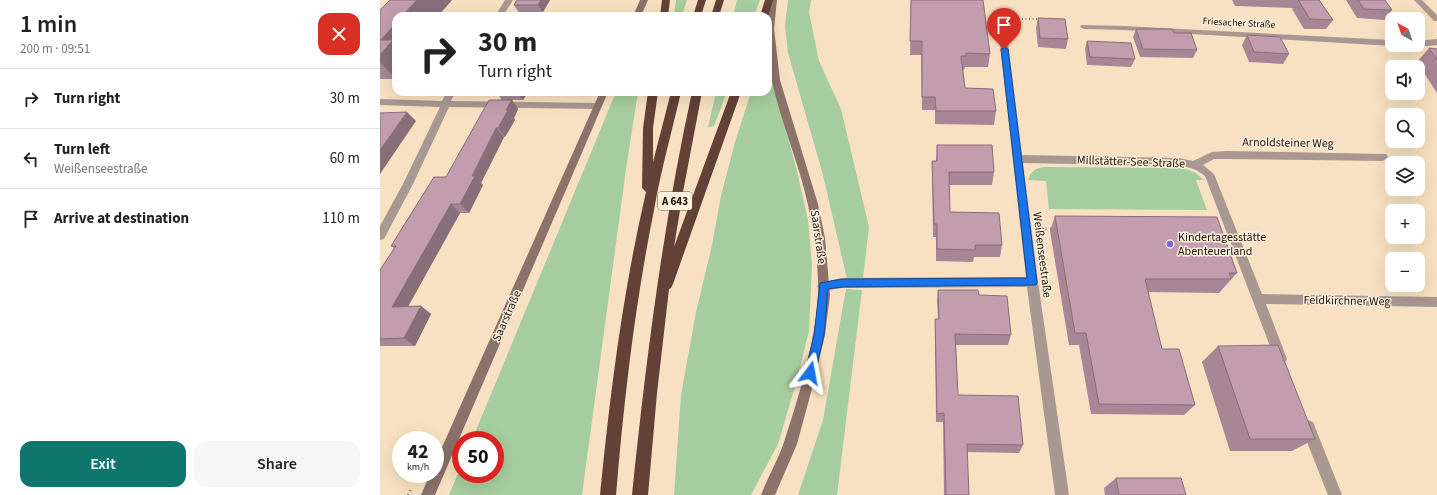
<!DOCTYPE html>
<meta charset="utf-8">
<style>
body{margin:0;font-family:"Source Sans 3",sans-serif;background:#f6f6f6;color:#222;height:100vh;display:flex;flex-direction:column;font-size:15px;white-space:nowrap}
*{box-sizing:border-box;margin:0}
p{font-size:13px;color:#767676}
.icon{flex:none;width:22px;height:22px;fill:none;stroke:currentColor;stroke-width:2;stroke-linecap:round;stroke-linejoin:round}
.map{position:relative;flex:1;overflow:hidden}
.sheet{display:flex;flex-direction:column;background:#fff;width:380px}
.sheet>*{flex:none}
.hud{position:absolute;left:12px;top:12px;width:380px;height:84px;border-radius:12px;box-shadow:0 4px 16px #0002;background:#fff;color:#222;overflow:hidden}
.needle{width:26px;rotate:320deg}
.tools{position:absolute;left:1005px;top:12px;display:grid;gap:8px}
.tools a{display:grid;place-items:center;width:40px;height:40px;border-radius:8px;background:#fff;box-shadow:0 4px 16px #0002;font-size:20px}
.speed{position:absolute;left:12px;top:431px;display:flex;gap:8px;font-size:20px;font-weight:700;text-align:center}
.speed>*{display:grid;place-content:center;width:52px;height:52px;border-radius:50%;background:#fff;box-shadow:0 4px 16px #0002;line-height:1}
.speed small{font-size:10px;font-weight:400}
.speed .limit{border:6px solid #d22;background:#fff;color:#111}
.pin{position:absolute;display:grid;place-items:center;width:34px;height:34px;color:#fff;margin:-41px -17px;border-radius:50% 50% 50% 0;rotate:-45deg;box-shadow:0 0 4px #0007}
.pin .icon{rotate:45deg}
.me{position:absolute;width:44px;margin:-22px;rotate:13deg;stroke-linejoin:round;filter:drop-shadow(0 0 3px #0008)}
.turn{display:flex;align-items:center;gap:14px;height:84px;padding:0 20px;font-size:18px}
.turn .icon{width:52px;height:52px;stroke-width:2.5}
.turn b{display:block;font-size:28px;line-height:34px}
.round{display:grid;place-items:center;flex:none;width:42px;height:42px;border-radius:12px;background:#f6f6f6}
.headline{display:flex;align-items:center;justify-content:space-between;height:68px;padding:0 20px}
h1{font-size:24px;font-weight:600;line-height:30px}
.primary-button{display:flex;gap:8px;margin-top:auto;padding:8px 20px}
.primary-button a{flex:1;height:46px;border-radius:12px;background:#0f766e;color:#fff;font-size:16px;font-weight:600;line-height:46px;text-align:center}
.primary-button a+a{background:#f6f6f6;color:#222}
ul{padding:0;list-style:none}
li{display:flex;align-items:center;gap:12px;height:60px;padding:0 20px;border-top:1px solid #e0e0e0}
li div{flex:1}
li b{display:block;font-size:15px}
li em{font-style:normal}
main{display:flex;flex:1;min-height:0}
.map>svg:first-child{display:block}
.green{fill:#a6cd9f}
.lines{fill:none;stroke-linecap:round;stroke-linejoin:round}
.path-far1{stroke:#93836d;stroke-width:2;stroke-dasharray:1 2.5;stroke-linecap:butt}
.path{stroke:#93836d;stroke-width:3;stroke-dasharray:1 3.5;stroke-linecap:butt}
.minor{fill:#a99792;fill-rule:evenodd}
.secondary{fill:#8b726a;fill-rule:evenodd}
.motorway{fill:#624137;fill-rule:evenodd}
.wall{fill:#a78795}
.shaded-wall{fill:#886e79}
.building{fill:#c29dad;stroke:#886e79}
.route{fill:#1a73e8;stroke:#114b97}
.poi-dot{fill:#7b66e1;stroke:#fef0dd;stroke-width:1.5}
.labels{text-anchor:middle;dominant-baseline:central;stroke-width:3;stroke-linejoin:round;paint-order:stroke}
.far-street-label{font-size:10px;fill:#1b1308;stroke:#fef0dd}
.shield{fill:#fef0dd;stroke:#5f5548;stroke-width:1}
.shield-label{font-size:11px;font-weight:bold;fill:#1b1308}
.street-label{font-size:12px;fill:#1b1308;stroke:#fef0dd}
.poi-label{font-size:12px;fill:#1b1308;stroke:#fef0dd;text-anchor:start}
</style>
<main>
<section class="sheet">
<div class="headline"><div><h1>1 min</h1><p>200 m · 09:51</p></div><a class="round" style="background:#d93025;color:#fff"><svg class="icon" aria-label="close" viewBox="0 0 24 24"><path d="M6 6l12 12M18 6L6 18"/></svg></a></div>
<ul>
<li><svg class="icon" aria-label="right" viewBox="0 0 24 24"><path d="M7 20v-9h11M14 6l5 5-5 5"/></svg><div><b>Turn right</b></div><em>30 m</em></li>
<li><svg class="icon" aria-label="left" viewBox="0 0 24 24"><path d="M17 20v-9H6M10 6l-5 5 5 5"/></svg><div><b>Turn left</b><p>Weißenseestraße</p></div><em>60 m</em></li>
<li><svg class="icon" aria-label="arrive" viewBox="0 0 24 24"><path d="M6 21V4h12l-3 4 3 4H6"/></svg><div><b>Arrive at destination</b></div><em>110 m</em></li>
</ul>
<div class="primary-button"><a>Exit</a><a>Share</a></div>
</section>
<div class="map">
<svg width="1057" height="495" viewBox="0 0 1057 495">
<rect width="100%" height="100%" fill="#f8e1c2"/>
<g class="green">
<path d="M296 0H307L302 16H294Z"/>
<path d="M357 0H380L374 16H353Z"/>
<path d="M408 0H432L431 1 429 12 439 61 461 109 489 227 483 278 467 279 443 175 408 53 405 26Z"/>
<path d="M388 64 417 171 428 220 432 265 429 331 416 383 398 444 371 495H294L301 395 316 312 332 245 341 196 355 142 371 92H388Z"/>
<path d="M236 92H258L246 169 202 495H69L81 466V474H115V440H92Z"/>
<path d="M336 92H347L334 126 328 127Z"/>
<path d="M664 167 802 168 814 172 824 180H816L827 210 669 209 666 181 648 180C651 171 655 169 664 167Z"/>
<path d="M466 289 482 290 457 495H418L443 420Z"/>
</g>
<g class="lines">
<path class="path-far1" d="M635 19H660"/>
<g class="path">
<path d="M661 229H674"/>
<path d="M28 495 31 489"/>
</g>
<g class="minor">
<path d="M125 0H133L123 16H115Z"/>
<path d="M1034 0H1042L1057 15V21H1054Z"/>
<path d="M618 16H621L625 18 642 155 799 158 813 161 832 152 847 151 1006 154 1008 157 1003 161 847 159H834L823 165 834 174 882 294 1057 297V307L886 304 907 359 905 363 901 365 897 363 895 359 825 176C817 169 809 167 799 166L643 163 658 282 689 495H675L647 287 462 288 443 291 439 289 437 286 439 283 462 278 646 277 617 18Z"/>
<path d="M701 25 744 26 1012 40V45H1014L1012 46 744 30 704 29 700 27Z"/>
<path d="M1057 39V45L1038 47 1035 45H1038V41Z"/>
<path d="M67 92H75L71 101 217 103 222 106 217 109 69 107 33 184 4 239 0 240V226L23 184 60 107 0 105V99L62 101Z"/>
<path d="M928 420 933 422 962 495H948L921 427 923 422Z"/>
</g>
<g class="secondary">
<path d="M260 0H268L261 16H253Z"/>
<path d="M389 0H397L394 29 400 80 438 204 445 238 450 295 445 335 433 385 417 444 395 495H381C388 477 398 460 404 442 418 400 436 340 438 295 439 267 434 233 428 205 419 163 401 123 392 81 386 55 386 25 389 0Z"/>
<path d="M220 92H228L55 495H41L50 474H55V463Z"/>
</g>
<g class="motorway">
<path d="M282 0H290L288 16H280Z"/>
<path d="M318 0H326L321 16H313Z"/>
<path d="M336 0H344L339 16H331Z"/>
<path d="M385 0H393L388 16H380Z"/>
<path d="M268 92H278L273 128V162L291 92H301C292 131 281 170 274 210 255 304 244 399 236 495H220C230 393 243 291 266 192L262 188 263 128Z"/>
<path d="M312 92H322L303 192 294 247 351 92H361L293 284 291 288 289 289 277 393 268 495H252C266 359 283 225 312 92Z"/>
</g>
</g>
<g class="wall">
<path d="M72 0 58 16H16V79H0V10Z"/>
<path d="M137 0H170L163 12 139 13 134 5Z"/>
<path d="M531 0 610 54 608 67H585L584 70H583L585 88 616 111 614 125 555 124V110H542L541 55H530Z"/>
<path d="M852 0H939L953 20 946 29H924L912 9 913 8 855 6Z"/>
<path d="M966 0H1005L1012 10 1005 20 977 18Z"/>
<path d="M658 18 688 39 686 49 658 47 656 28Z"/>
<path d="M756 29 794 33 817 50 813 58 760 57 753 37Z"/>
<path d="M867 35 909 54 903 64 869 62 862 45Z"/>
<path d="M707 41 755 59 751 67 707 65 705 49Z"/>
<path d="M1049 48 1057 49V93L1037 62Z"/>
<path d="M94 92H148L143 100H132L138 109 134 118 135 120 125 137H124L101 183 103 185 89 213H80L28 306H41L51 314 35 346H0V270L14 248 11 246 66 177 122 100 117 93H95Z"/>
<path d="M557 145 614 172 612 185H569L570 212 622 245 620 257H594L593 262 556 261V237H553L552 174V161H556Z"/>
<path d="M675 216 857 273 839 293 768 292 782 349 815 405 804 415 711 414 699 345H689L670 231Z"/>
<path d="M558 290 599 295 631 335 628 345H576L578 395 643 445 639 453 587 452 589 495H564L563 422H556L555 329V319H558L557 301Z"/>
<path d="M838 346 935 439 912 451H850L822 362Z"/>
<path d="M736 478 806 495H725L724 488Z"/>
</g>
<g class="shaded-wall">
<path d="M37 0H72L58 16H22Z"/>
<path d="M161 0H170L163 12 158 5Z"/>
<path d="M16 23V79L0 62 1 40Z"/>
<path d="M137 92H148L143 100Z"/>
<path d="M132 100 138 109 134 118 135 120 125 137 118 128 126 110Z"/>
<path d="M27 112 36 121 0 174V150Z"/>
<path d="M116 128 124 137 101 183 103 185 89 213 80 204 92 176Z"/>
<path d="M71 204 80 213 24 314 12 307Z"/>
<path d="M41 306 51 314 35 346 24 338Z"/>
</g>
<g class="building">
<path d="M10 0H37L22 16H16V23L1 40H13L0 55V10Z"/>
<path d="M137 0H161L158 5H134Z"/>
<path d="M531 0H603L610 54 586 53V56H581L585 88 613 89 616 111H556L555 97H542V41H530Z"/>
<path d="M918 0H939L953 20 930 19Z"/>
<path d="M978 0H1005L1012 10 984 9Z"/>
<path d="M658 18 685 19 688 39 660 38Z"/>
<path d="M756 29H792L794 33H811L817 50 763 49Z"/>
<path d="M867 35 900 37 909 54 874 52Z"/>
<path d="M707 41 751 43 755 59 710 57Z"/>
<path d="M1049 48 1057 49V60Z"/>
<path d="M109 100H132L126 110H128L118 128H116L92 176H95L80 204H71L12 307 41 306 24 338 0 339V270L16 246H11L54 177H66Z"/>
<path d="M27 112 10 136 0 150V113Z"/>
<path d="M557 145H612L614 172H569L570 212 619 213 622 245H595V250L557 249V224H554L552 161H557Z"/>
<path d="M675 216 837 217 857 273H849L851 279H765L782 349H799L815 405 719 404 706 333H695Z"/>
<path d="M558 290H598L599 295 627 296 631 335 575 334 578 395 638 396 643 445 587 444 589 495H566L564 413 557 414 555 319H559Z"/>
<path d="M898 345 935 439H870L838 346Z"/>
<path d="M736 478H801L806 495H739Z"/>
</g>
<path class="route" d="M624 47 628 49 657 282 656 285 462 287 448 289 444 335 435 373 434 376 430 378 426 376 425 373 434 335 440 283 462 279 647 278 621 49Z"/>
<circle class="poi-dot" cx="790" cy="244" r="4"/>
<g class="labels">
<g class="far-street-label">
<text transform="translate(859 23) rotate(3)">Friesacher Straße</text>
</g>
<rect class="shield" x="278" y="192" width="34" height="18" rx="3"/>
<g class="shield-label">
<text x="295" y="201">A 643</text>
</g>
<g class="street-label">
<text transform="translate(908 143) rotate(1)">Arnoldsteiner Weg</text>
<text transform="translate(751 162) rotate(2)">Millstätter-See-Straße</text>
<text transform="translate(438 237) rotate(82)">Saarstraße</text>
<text transform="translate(662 255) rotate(83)">Weißenseestraße</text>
<text transform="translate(967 301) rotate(1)">Feldkirchner Weg</text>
<text transform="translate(127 316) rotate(-66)">Saarstraße</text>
</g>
<g class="poi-label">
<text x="798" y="237">Kindertagesstätte<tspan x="798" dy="14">Abenteuerland</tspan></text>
</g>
</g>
</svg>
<div class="tools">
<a><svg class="needle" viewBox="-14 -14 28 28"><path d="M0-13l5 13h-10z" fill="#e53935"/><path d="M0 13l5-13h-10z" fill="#767676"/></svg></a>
<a><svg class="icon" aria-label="sound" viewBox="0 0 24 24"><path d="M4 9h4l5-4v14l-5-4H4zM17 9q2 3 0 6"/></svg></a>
<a><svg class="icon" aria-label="search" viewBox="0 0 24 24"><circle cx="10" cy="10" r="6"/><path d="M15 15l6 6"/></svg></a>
<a><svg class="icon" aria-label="layers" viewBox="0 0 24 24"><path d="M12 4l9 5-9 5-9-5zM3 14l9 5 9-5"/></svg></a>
<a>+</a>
<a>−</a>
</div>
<div class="speed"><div>42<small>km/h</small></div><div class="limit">50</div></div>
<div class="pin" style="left:624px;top:49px;background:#d93025"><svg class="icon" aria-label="arrive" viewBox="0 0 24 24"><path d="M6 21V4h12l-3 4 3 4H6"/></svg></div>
<svg class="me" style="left:430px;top:373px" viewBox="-20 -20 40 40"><path d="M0-17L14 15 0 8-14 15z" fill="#1a73e8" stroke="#fff" stroke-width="4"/></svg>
<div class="hud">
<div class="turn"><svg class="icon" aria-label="right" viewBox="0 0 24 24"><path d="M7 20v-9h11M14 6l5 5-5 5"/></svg><div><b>30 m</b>Turn right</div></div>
</div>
</div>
</main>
